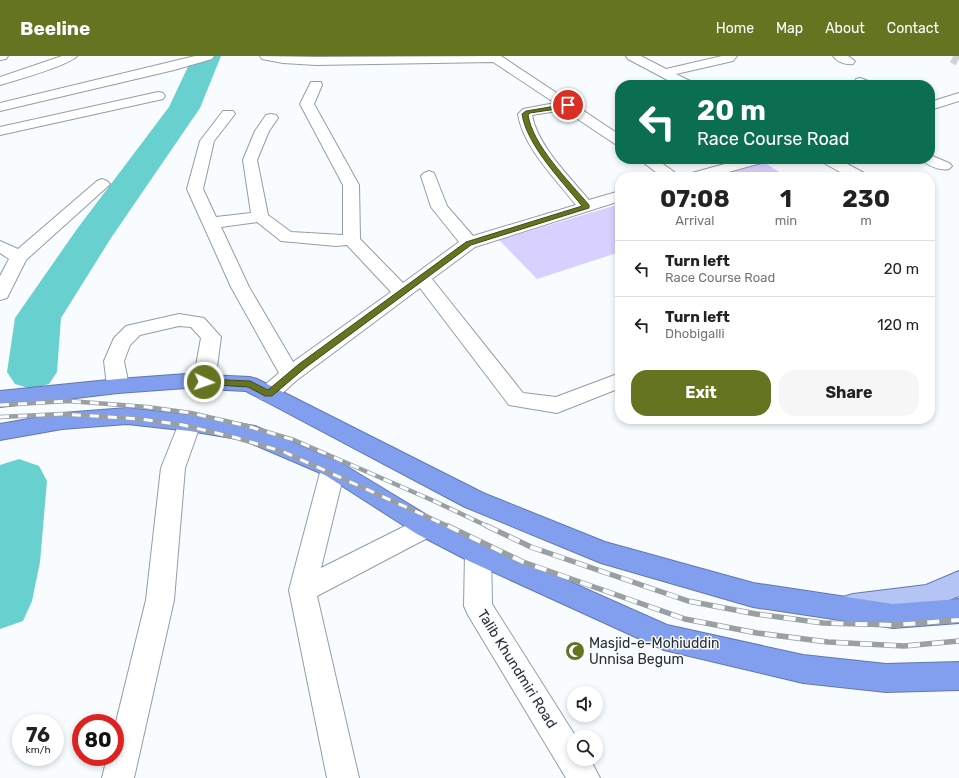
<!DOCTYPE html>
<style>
body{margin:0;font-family:Rubik,sans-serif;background:#f6f6f6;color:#222;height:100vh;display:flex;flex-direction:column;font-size:15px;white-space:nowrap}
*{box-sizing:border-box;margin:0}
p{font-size:13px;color:#767676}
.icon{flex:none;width:22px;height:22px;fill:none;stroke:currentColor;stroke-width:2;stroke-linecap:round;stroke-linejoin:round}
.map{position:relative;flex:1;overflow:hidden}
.details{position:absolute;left:615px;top:116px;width:320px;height:252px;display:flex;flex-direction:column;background:#fff;border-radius:16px;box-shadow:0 2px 6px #0003}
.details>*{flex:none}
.top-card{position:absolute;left:615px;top:24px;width:320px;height:84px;border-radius:16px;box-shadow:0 2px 6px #0003;background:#0b6e4f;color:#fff;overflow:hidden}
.buttons{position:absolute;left:567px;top:630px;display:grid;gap:8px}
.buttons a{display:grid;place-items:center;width:36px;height:36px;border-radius:50%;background:#fff;box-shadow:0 2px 6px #0003;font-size:20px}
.speed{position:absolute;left:12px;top:658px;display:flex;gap:8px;font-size:20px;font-weight:700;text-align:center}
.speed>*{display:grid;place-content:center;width:52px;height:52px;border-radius:50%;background:#fff;box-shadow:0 2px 6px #0003;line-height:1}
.speed small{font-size:10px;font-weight:400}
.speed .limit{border:6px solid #d22;background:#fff;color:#111}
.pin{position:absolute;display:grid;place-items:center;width:34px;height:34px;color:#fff;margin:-17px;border:2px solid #fff;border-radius:50%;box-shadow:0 1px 4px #0007}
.me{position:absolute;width:44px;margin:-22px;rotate:93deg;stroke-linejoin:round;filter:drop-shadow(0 0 3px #0008)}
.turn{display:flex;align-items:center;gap:14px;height:84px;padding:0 16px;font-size:18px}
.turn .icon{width:52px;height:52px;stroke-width:2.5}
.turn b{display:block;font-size:28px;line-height:34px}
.eta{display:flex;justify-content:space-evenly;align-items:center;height:68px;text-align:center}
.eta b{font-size:24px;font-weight:700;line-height:28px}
.cta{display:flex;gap:8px;margin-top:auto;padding:8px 16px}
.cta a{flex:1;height:46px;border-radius:16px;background:#647421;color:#fff;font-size:16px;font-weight:700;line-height:46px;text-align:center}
.cta a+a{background:#f6f6f6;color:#222}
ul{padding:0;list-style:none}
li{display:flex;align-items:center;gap:12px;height:56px;padding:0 16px;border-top:1px solid #e0e0e0}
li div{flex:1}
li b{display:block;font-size:15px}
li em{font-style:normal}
header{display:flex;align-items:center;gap:24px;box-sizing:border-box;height:56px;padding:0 20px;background:#647421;color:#fff}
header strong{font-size:19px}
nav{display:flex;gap:22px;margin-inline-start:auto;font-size:14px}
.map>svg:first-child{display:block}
.green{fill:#d8d0fe}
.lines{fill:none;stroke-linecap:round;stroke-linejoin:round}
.river{fill:#68d1cf;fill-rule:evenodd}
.minor-tunnel{stroke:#cfd3d5;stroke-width:14;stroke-dasharray:14 7;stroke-linecap:butt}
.minor-casing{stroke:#919ea9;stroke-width:2}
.major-casing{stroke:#6378ad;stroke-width:2}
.highway-casing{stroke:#6378ad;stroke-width:2}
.minor{fill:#fff;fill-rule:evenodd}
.major{fill:#b4c5f5;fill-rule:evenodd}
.highway{fill:#829fef;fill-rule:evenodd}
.rail-far1-casing{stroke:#9a9fa2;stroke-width:4.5}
.rail-casing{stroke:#9a9fa2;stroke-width:5.5}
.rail-far1{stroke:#f9fcfe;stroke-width:3;stroke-dasharray:9;stroke-linecap:butt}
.rail{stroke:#f9fcfe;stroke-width:4;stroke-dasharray:12;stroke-linecap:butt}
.route{fill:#647421;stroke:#414b15}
.labels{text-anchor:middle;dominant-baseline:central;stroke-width:3;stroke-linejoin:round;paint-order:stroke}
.near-poi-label{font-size:14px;fill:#292f33;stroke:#f9fcfe;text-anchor:start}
.near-street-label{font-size:14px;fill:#292f33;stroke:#f9fcfe}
</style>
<header>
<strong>Beeline</strong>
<nav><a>Home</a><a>Map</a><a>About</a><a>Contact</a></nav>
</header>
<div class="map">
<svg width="959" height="722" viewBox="0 0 959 722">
<rect width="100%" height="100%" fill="#f9fcfe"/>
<g class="green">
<path d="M762 105 787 121H709Z"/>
<path d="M620 148V196L537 223 499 184Z"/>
</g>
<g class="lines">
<g class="river">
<path d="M193 0H221L200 52 111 182 61 262 57 316 49 328 32 333 15 328 7 316 15 262 77 173 169 51Z"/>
<path d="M19 403 39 410 47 425 40 506 32 545 23 565 0 573V409Z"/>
</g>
<path class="minor-tunnel" d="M953 0 959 3"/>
<defs>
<g id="minor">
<path d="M0 0H8L6 3 0 4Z"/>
<path d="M62 0H77C70 9 14 25 0 29V21Z"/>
<path d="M195 0H214L212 3 174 14 0 55V47Z"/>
<path d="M260 0 316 1 501 0 620 79V89L615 88 564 54 532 59C537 89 570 121 589 144L620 135V145L475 191 432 223 523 337 556 341 620 317V332L557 357 509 349 420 232 297 324 276 343 268 345 260 343 257 338 260 333 279 317 231 231 187 133 200 85 223 55H233L235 58 214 85 203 133 216 161 251 157 243 104 255 75 266 59 271 58 276 59 278 62 269 75 257 104 268 159 291 176 343 179V129L300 48 311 26H321L322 29 314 48 359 129 360 183 403 227 459 186 431 151 421 120 424 117 429 115 434 117 447 150 473 180 576 149C555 122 523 91 518 58L523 53 555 47 493 6 316 9 283 7 262 3ZM257 166 281 185 336 190 347 189 391 236 293 306 249 231 221 171Z"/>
<path d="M626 0H641L666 13 722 0H737L733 5 676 18 692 26 693 29H677L628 3Z"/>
<path d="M833 0H848L855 5 853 8C846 9 837 6 833 0Z"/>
<path d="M860 22 871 26 872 29H856L854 26 856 23Z"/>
<path d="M158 36 163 37 165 40 163 43 0 79V71Z"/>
<path d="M959 37V45L930 54V46Z"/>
<path d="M930 99 949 107 952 110 949 113C941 115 927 110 922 103H930Z"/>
<path d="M639 103H656L677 118 680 121H662Z"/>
<path d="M743 103H767L765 106 710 121H685L688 118Z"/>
<path d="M820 103H838L866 118 869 121H849L822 106Z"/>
<path d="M102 123 107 125 110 128 107 131 26 204 7 242 0 244V220L9 203 0 197V185L18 193 97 125Z"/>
<path d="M179 258 204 262 221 281 215 326 211 331 204 333 197 331 193 326 201 282 191 271 179 270 140 279 130 289 124 305 129 330 125 335 118 337 111 335 107 330 104 305 114 282 126 270Z"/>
<path d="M190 359 198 361 201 367 185 412 174 544 134 722H102L107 701H115V670L146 544 161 412 179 367 182 361Z"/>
<path d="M333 404 341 407 345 413 321 512 417 464 426 461 435 464 439 471 435 478 317 540 359 722H327L289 534 321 413 325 407Z"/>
<path d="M478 486 487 489 491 497 492 548 576 681H574V703H590L600 722H566L468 559 464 550 465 497 469 489Z"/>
</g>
<path id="major" d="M959 515V540L928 553 853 562 843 559 839 550 843 541 853 538 926 529Z"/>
<g id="highway">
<path d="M186 318 250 321 257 323 483 437 605 486 753 527 893 548 959 543V567L893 572 753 551 601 507 465 451 246 335 186 332 118 337 0 351V335L118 323Z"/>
<path d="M127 352 190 359 255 370 341 407 435 464 487 489 667 569 803 599 886 608 959 606V634L886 636 803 627 664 594 469 505 417 478 325 419 243 384 190 375 127 368 62 373 0 384V368L62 357Z"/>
</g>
</defs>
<use href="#minor" class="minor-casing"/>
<use href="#major" class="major-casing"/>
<use href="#highway" class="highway-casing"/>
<use href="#minor" class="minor"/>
<use href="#major" class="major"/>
<use href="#highway" class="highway"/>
<defs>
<g id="rail-far1">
<path d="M0 349 69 345 147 351 191 357 247 370 294 384 434 445 489 471"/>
<path d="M0 361 62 358 140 363 183 369 237 382 284 396 450 471"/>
</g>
<g id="rail">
<path d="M448 470 523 506 685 563 757 577 828 586 904 590 959 585"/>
<path d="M487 470 531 491 688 545 756 558 823 567 895 569 959 564"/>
</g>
</defs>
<use href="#rail-far1" class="rail-far1-casing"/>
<use href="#rail" class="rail-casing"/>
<use href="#rail-far1" class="rail-far1"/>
<use href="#rail" class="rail"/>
</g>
<path class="route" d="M568 48H570V51L530 57 528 59C533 90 569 125 589 149V152L471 189 305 312 272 340H265L248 331 201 328 200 326 204 323 250 325 268 334 299 308 466 186 582 150C562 125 527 90 522 58L526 55Z"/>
<defs>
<symbol id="mosque-disc" viewBox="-11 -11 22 22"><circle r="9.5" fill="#647421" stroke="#f9fcfe"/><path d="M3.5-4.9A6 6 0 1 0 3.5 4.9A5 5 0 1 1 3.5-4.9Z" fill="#fff"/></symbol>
</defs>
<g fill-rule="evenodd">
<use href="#mosque-disc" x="564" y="584" width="22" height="22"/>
</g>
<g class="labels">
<g class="near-poi-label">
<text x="589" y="587">Masjid-e-Mohiuddin<tspan x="589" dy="16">Unnisa Begum</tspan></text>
</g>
<g class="near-street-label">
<text transform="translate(517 613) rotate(58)">Talib Khundmiri Road</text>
</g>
</g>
</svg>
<div class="buttons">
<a><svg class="icon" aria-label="sound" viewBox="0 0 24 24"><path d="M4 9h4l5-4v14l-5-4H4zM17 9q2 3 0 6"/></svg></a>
<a><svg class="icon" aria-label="search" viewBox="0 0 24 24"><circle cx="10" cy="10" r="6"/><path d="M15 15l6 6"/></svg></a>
</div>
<div class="speed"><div>76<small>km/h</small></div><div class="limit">80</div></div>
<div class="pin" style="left:568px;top:49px;background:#d93025"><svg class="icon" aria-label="arrive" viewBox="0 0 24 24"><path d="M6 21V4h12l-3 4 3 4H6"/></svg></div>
<svg class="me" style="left:204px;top:326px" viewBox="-20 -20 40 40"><circle r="17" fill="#647421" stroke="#fff" stroke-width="3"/><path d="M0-11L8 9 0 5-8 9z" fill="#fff"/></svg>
<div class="top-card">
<div class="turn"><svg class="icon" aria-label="left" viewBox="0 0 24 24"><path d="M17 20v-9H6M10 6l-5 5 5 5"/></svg><div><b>20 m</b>Race Course Road</div></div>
</div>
<section class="details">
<div class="eta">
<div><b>07:08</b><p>Arrival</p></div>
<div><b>1</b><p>min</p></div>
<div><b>230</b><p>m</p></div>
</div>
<ul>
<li><svg class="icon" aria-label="left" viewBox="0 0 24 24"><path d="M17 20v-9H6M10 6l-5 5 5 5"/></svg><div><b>Turn left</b><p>Race Course Road</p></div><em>20 m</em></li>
<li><svg class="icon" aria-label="left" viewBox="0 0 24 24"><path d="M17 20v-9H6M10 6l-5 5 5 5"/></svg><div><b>Turn left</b><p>Dhobigalli</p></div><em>120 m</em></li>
</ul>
<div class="cta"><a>Exit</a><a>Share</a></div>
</section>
</div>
